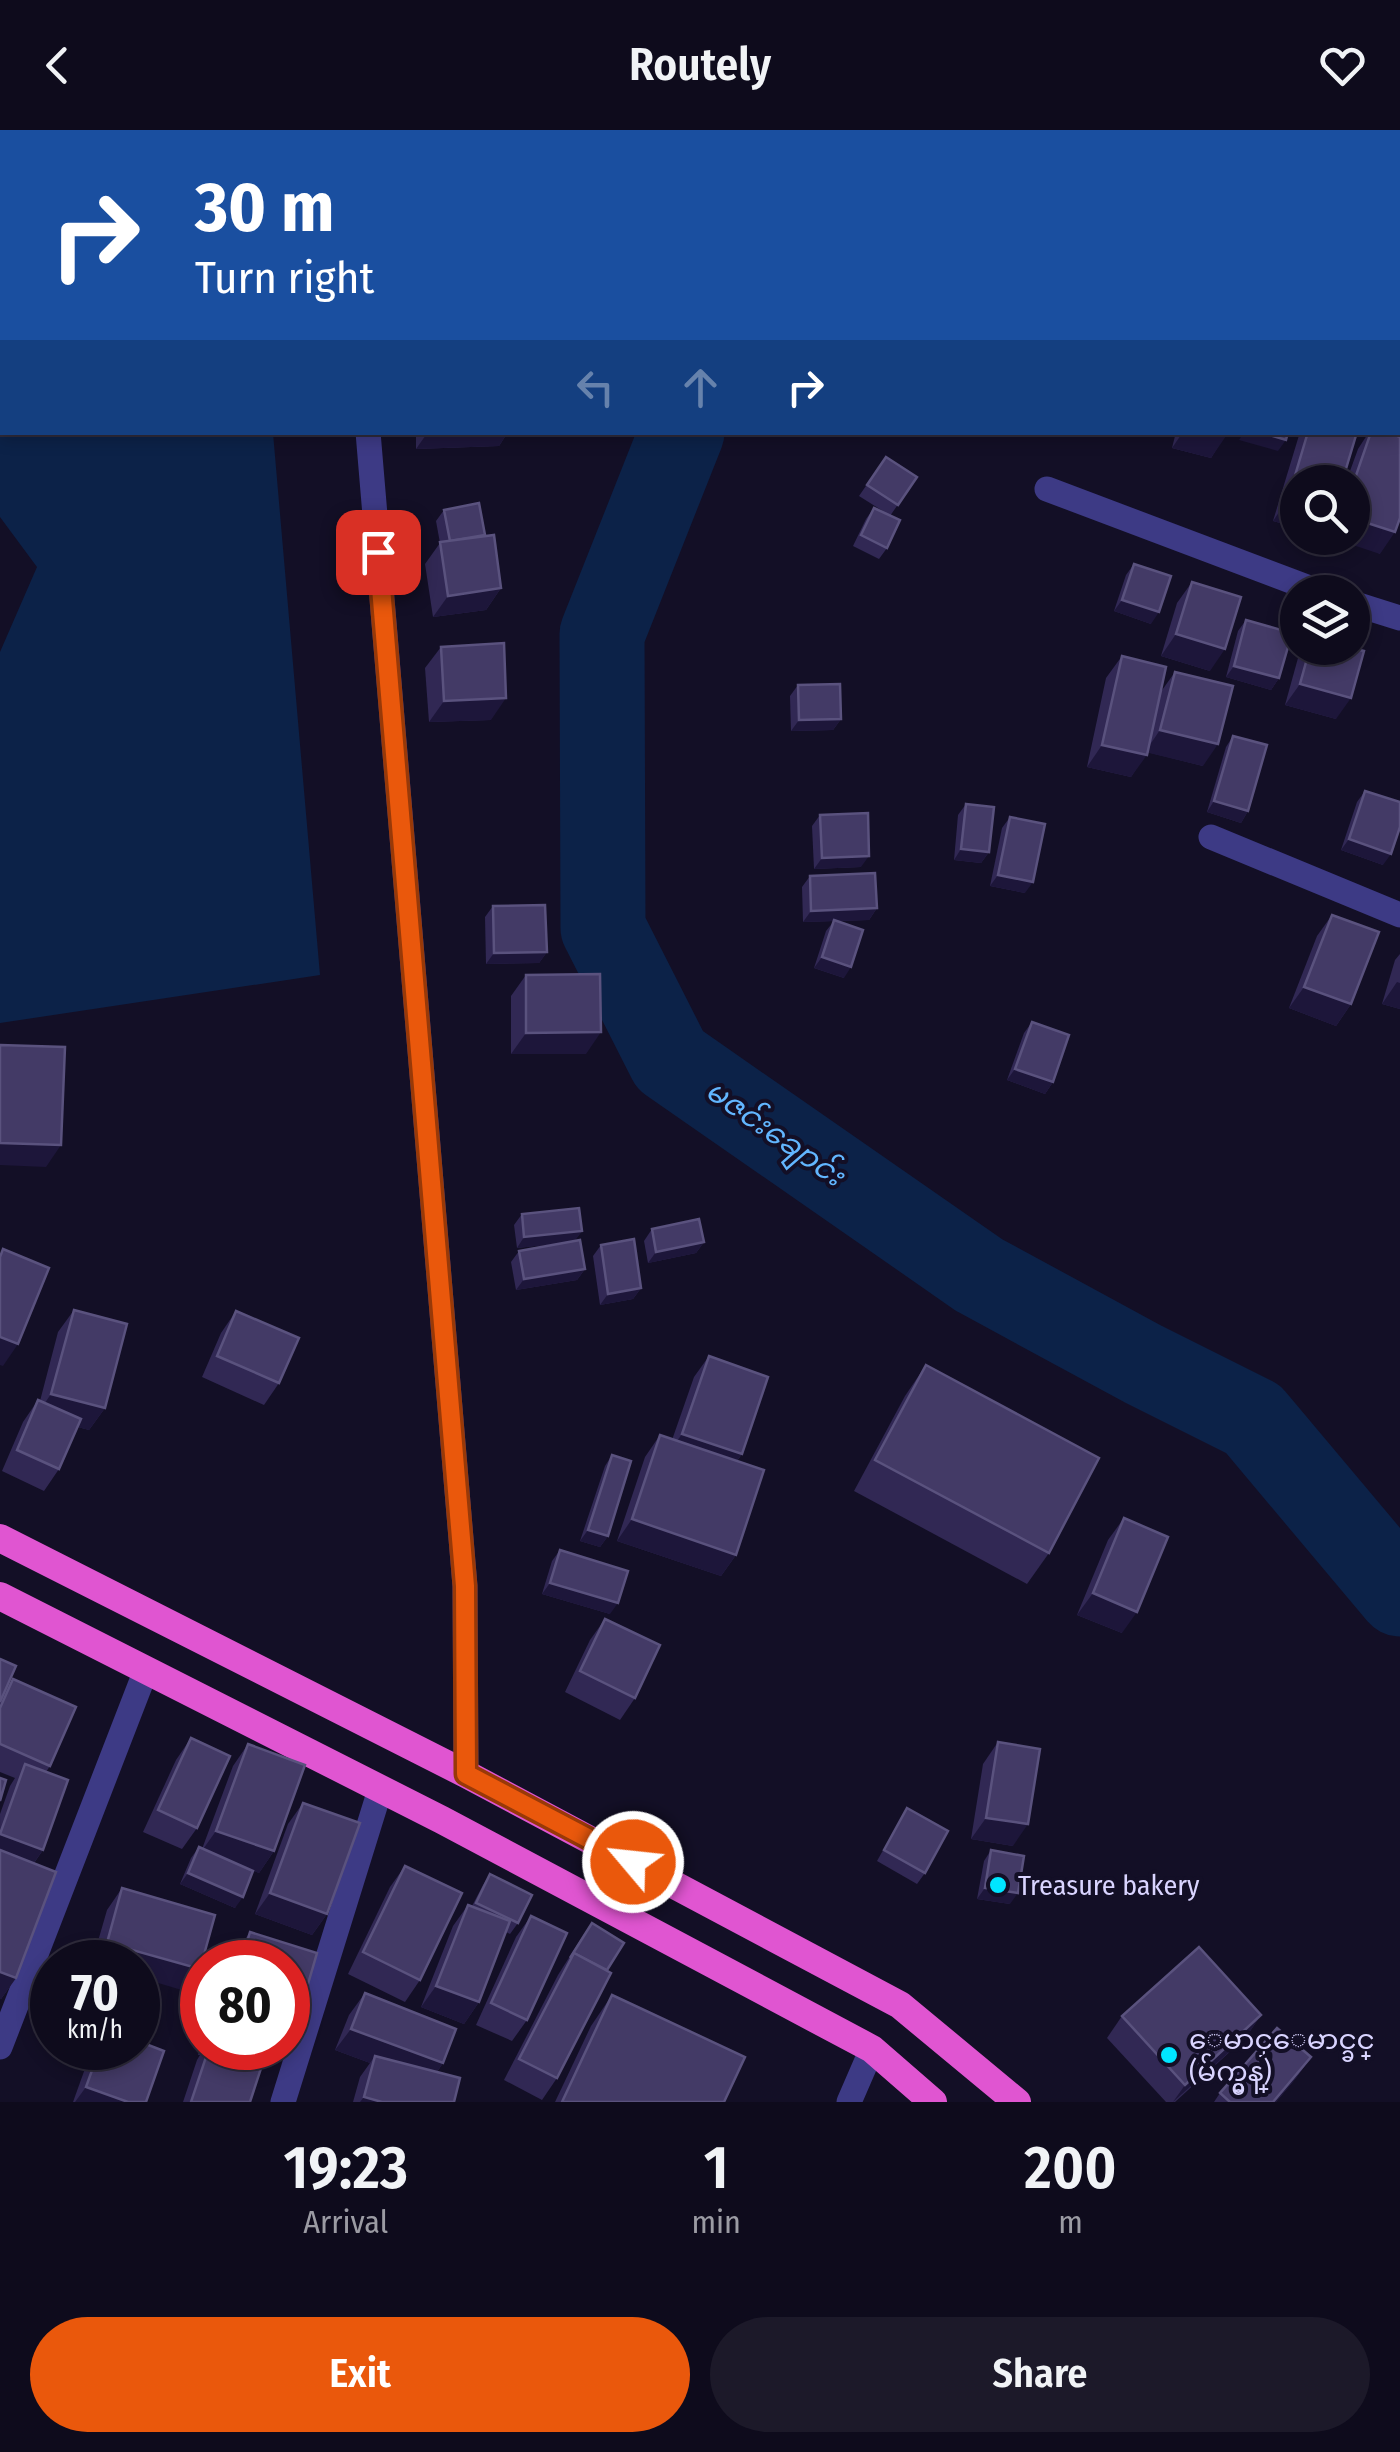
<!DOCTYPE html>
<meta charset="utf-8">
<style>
body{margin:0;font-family:"Fira Sans Condensed","Noto Sans Myanmar",sans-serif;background:#1c1929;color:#f1f3f6;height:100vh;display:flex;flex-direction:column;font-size:38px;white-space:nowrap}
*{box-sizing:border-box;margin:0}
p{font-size:32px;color:#9b9ba3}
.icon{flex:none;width:55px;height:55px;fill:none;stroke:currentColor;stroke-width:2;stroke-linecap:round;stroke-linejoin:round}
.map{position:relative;height:1972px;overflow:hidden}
.panel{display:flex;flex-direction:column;background:#0e0b1c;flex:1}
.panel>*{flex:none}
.banner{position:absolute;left:0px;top:0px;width:1400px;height:305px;box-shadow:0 5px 15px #0003,0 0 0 2px #2e2b3b;background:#1a4fa0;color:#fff;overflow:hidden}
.fabs{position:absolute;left:1280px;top:335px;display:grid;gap:20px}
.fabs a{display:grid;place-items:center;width:90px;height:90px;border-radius:50%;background:#0e0b1c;box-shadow:0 5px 15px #0003,0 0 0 2px #2e2b3b;font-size:50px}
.speed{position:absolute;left:30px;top:1810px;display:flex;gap:20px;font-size:50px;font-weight:700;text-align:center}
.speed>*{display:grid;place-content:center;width:130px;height:130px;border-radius:50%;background:#0e0b1c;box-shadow:0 5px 15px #0003,0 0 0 2px #2e2b3b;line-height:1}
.speed small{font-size:25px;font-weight:400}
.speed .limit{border:15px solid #d22;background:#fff;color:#111}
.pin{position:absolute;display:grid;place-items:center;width:85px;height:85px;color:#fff;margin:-42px;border-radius:20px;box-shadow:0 5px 15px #0006}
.me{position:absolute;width:110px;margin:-55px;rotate:298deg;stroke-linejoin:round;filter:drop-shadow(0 0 8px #0008)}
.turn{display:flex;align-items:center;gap:35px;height:210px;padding:0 30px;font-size:45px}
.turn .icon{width:130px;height:130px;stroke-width:2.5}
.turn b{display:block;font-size:70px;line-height:85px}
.lanes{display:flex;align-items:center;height:95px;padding:0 30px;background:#0003;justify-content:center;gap:50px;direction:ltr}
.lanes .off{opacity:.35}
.eta{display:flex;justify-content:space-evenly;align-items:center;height:170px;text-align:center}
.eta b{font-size:60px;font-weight:600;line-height:70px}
.action{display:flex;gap:20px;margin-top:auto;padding:20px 30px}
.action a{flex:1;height:115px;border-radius:60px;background:#ea580c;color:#fff;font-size:40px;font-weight:600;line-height:115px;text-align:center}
.action a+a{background:#1c1929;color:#f1f3f6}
header{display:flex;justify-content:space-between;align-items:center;height:130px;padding:0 30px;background:#0e0b1c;font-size:45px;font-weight:600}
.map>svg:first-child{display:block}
.water{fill:#0c2248}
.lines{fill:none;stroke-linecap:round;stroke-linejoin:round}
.river{stroke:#0c2248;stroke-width:85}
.minor{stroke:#3d3a85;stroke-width:25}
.trunk{stroke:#e055d1;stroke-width:28}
.wall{fill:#312854}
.shaded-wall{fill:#1d163a}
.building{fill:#433a66;stroke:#5a527e;stroke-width:2.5}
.route-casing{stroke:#983908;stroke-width:25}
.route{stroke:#ea580c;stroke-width:18}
.poi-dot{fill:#00e5ff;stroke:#130f26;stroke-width:4}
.labels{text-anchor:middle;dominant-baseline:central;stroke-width:8;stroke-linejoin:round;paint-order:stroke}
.poi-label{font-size:28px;fill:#d9d4ff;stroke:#130f26;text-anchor:start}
.water-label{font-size:30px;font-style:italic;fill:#62b6ff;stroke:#130f26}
</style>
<header><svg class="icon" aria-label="back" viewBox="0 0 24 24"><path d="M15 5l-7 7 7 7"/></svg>Routely<svg class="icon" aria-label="heart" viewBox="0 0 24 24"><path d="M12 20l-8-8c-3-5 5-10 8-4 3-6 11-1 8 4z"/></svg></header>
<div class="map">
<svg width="1400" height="1972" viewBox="0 0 1400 1972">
<rect width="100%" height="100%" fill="#130f26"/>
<path class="water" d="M0 0H247V2H2V302L273 303 320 845 0 893V522L37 437 0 387Z"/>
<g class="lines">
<g class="river">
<path d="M809 0V2"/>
<path d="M682 302 602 504 603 798 670 930 979 1145 1143 1234 1253 1289 1400 1464"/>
</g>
<g class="minor">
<path d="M342 0 343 2"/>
<path d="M1365 2V0"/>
<path d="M368 302 465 1456 466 1644"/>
<path d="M1047 359 1320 462"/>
<path d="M1352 473 1400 488"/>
<path d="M1211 707 1400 785"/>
<path d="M0 1917 146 1540"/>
<path d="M283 1972 380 1660"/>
<path d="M849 1972 872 1919"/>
</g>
<g class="trunk">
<path d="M0 1408 466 1644 900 1875 1017 1972"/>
<path d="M0 1466 442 1690 872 1919 933 1972"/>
</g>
</g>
<g class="wall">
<path d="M1398 226H1400V283L1398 281Z"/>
<path d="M416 302H508L499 316 416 319Z"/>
<path d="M1176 302H1227L1211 328 1172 318Z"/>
<path d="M1300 302H1359L1298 352V398L1273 391Z"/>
<path d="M1369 302H1388L1380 424 1352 408V352H1346L1358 319Z"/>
<path d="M886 327 917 347 890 386 887 418 879 429 853 416 866 389 874 378 886 383 859 366Z"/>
<path d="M444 380 485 405 501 458 486 480 433 487 425 434 440 413 436 391Z"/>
<path d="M1134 434 1151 494 1114 481 1126 445Z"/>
<path d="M1192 452 1210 541 1161 526 1177 473Z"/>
<path d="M1246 490 1279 548 1271 560 1226 547 1238 501Z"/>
<path d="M441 517 491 590 429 592 425 538Z"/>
<path d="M1306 518H1351L1336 589 1285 575 1298 528Z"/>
<path d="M1122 526 1160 563 1175 542 1203 636 1147 622 1131 647 1087 637 1106 548Z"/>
<path d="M798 555 841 589 833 600 791 601 790 566Z"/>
<path d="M1233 606 1248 681 1241 693 1207 682 1226 617Z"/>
<path d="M1365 661 1383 735 1341 720 1357 672Z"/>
<path d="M966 674 989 722 981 733 954 730 958 685Z"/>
<path d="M820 685 861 737 814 739 812 696Z"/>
<path d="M1010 687 1025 763 990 756 1002 698Z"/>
<path d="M810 746 877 778 869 790 836 791 844 848 814 838 826 801 834 791 803 792 802 757Z"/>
<path d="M493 776 547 822 539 833 486 834 485 787Z"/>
<path d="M1332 785 1351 874 1336 896 1289 878 1317 806Z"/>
<path d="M1400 824V879L1382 874 1395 830Z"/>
<path d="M526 845 586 924H511V866Z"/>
<path d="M1032 892 1053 952 1045 964 1007 950 1024 903Z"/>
<path d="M522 1084 582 1101 574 1111 585 1139 577 1150 516 1160 511 1132 519 1121 570 1112 517 1118 514 1095Z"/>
<path d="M652 1099 704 1112 696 1123 648 1133 644 1111Z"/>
<path d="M601 1115 641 1158 633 1169 600 1175 593 1126Z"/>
<path d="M74 1180 105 1278 89 1300 78 1297 59 1339 44 1361 2 1341 23 1292 38 1270 40 1271 58 1202Z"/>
<path d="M236 1181 279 1253 264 1275 202 1247 221 1203Z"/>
<path d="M709 1226 742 1324 737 1331 736 1425 721 1446 617 1411 645 1327 660 1305 672 1310 694 1247Z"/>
<path d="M926 1235 1049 1423 1027 1454 854 1361 905 1266Z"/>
<path d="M612 1325 608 1406 600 1417 580 1411 605 1336Z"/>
<path d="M1124 1388 1122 1503 1077 1485 1108 1410Z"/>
<path d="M560 1420 610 1484 542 1464 552 1431Z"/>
<path d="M605 1489 635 1568 620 1590 565 1562 590 1510Z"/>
<path d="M0 1529 6 1558 13 1549 50 1636 46 1642 43 1720 34 1733 16 1848 1 1869 0 1684 10 1656 15 1648 0 1642Z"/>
<path d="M191 1608 197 1698 182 1719 143 1702 176 1630Z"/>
<path d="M998 1612 1013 1716 971 1709 983 1634Z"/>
<path d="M248 1614 274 1721 259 1743 252 1740 235 1778 180 1754 191 1728 199 1717 202 1719 233 1636Z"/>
<path d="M303 1673 327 1784 312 1805 255 1784 288 1694Z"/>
<path d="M907 1678 925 1743 917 1754 877 1731Z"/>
<path d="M991 1720 1010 1774 977 1769 984 1731Z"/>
<path d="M405 1736 420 1850 405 1872 348 1844 390 1757Z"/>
<path d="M490 1744 518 1793 510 1804 506 1802 479 1872 464 1894 421 1877 453 1796 468 1775 472 1776 483 1755Z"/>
<path d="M122 1758 200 1839 185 1861 138 1832H92L107 1780Z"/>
<path d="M531 1786 527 1890 512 1911 476 1895 516 1807Z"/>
<path d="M250 1802 317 1823 301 1878 288 1897V1832H233L235 1824Z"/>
<path d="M584 1804 607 1840 557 1948 542 1970 504 1950 558 1845Z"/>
<path d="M365 1863 443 1933 437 1942 454 1972H353L360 1947 370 1933 335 1920 349 1885Z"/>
<path d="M612 1865 724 1972H555L591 1896Z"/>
<path d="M1261 1885 1246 1907 1175 1972H1166L1107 1908 1122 1886Z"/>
<path d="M202 1907V1918H254L250 1972H183L197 1930 200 1925H198Z"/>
<path d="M94 1918H138L146 1972H73L91 1922Z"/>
<path d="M1311 1927 1296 1948 1276 1972H1214L1220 1963Z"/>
</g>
<g class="shaded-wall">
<path d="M428 302H508L499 316 416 319Z"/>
<path d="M1082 302H1100L1097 307Z"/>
<path d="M1183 302H1211L1226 306 1211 328 1172 318Z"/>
<path d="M1244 302H1260L1286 310 1278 321 1239 310Z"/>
<path d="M1288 369 1298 372V398L1273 391Z"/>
<path d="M1352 388 1395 402 1380 424 1332 408H1352Z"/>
<path d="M501 458 486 480 433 487 448 466Z"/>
<path d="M1122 470 1159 482 1151 494 1114 481Z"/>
<path d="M1176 504 1225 519 1210 541 1161 526Z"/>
<path d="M1234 536 1279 548 1271 560 1226 547Z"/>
<path d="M1300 554 1351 568 1336 589 1285 575Z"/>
<path d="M506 568 491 590 429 592 444 571Z"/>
<path d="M841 589 833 600 791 601 799 590Z"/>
<path d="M1160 600 1218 614 1203 636 1145 622Z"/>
<path d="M1102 615 1147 625 1131 647 1087 637Z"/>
<path d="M1214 671 1248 681 1241 693 1207 682Z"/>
<path d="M1349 709 1391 724 1383 735 1341 720Z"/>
<path d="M961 719 989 722 981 733 954 730Z"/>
<path d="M869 726 861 737 814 739 822 728Z"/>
<path d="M998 745 1033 752 1025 763 990 756Z"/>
<path d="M877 778 869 790 803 792 811 781Z"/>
<path d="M547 822 539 833 486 834 494 823Z"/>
<path d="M822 827 851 837 844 848 814 838Z"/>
<path d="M1397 852 1400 853V879L1382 874Z"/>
<path d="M1304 857 1351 874 1336 896 1289 878Z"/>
<path d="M601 902 586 924H511L526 903Z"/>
<path d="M1015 939 1053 952 1045 964 1007 950Z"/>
<path d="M0 1013 61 1015 46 1037 0 1035Z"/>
<path d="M582 1101 574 1112 517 1118 524 1107Z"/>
<path d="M704 1112 696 1123 648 1133 656 1122Z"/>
<path d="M585 1139 577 1150 516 1160 524 1149Z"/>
<path d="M641 1158 633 1169 600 1175 608 1164Z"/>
<path d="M0 1207 18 1214 3 1236 0 1235Z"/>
<path d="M51 1264 105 1278 89 1300 36 1286Z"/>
<path d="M682 1304 742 1324 726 1345 667 1325Z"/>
<path d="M632 1389 736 1425 721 1446 617 1411Z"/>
<path d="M588 1400 608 1406 600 1417 580 1411Z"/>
<path d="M550 1453 618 1473 610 1484 542 1464Z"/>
<path d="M1093 1463 1137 1482 1122 1503 1077 1485Z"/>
<path d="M986 1688 1028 1694 1013 1716 971 1709Z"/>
<path d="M216 1701 274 1721 259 1743 201 1722Z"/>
<path d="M0 1704 43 1720 28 1741 0 1731Z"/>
<path d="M188 1743 243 1767 235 1778 180 1754Z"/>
<path d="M985 1758 1018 1763 1010 1774 977 1769Z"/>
<path d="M270 1763 327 1784 312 1805 255 1784Z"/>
<path d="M107 1813 200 1839 185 1861 138 1847V1832H93Z"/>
<path d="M0 1842 16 1848 1 1869H0Z"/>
<path d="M436 1856 479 1872 464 1894 421 1877Z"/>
<path d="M288 1874 301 1878 288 1897Z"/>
<path d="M1261 1885 1246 1907 1173 1972 1185 1955Z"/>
<path d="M351 1899 443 1933 428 1955 375 1926 370 1933 335 1920Z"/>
<path d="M1311 1927 1296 1948 1276 1972H1273Z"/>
<path d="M86 1957 128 1972H75Z"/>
<path d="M364 1967 382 1972H360Z"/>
</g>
<g class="building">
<path d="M1033 0H1075L1074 2H1032Z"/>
<path d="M1160 0H1208L1207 2H1160Z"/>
<path d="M1398 225 1400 226V268L1398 267Z"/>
<path d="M1260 302H1288L1286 310Z"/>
<path d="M1308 302H1357L1342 352H1298V372L1288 369Z"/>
<path d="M1371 302H1388L1400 307V388L1395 402 1352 388V357Z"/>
<path d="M886 327 917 347 898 375 867 355Z"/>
<path d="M479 373 485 405 450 411 444 380Z"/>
<path d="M874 378 900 390 887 418 861 405Z"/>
<path d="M494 405 501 458 448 466 440 412Z"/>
<path d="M1134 434 1171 446 1159 482 1122 470Z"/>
<path d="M1192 452 1241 467 1225 519 1176 504Z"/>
<path d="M1246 490 1292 503 1279 548 1234 536Z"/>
<path d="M504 513 506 568 444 571 441 517Z"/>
<path d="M1310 518H1351L1364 521 1351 568 1300 554Z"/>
<path d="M1122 526 1166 537 1147 625 1102 615Z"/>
<path d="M1175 542 1233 556 1218 614 1160 600Z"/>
<path d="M840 554 841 589 799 590 798 555Z"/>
<path d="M1233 606 1267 615 1248 681 1214 671Z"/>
<path d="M1365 661 1400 672V697L1391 724 1349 709Z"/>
<path d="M966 674 994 677 989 722 961 719Z"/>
<path d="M868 683 869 726 822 728 820 685Z"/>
<path d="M1010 687 1045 694 1033 752 998 745Z"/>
<path d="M875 743 877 778 811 781 810 746Z"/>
<path d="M545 775 547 822 494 823 493 776Z"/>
<path d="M1332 785 1379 802 1351 874 1304 857Z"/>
<path d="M834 790 863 800 851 837 822 827Z"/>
<path d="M600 844 601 902 526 903V845Z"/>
<path d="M1032 892 1069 905 1053 952 1015 939Z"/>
<path d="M0 915 65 917 61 1015 0 1013Z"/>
<path d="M579 1078 582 1101 524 1107 522 1084Z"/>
<path d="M699 1089 704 1112 656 1122 652 1099Z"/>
<path d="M634 1109 641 1158 608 1164 601 1115Z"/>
<path d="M580 1110 585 1139 524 1149 519 1121Z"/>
<path d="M3 1119 49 1138 18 1214 0 1207V1127Z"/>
<path d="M74 1180 127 1194 105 1278 51 1264Z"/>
<path d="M236 1181 299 1208 279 1253 217 1226Z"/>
<path d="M709 1226 768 1247 742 1324 682 1304Z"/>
<path d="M926 1235 1099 1328 1049 1423 875 1330Z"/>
<path d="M38 1270 81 1289 59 1339 17 1320Z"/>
<path d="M660 1305 764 1340 736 1425 632 1389Z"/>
<path d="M612 1325 631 1331 608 1406 588 1400Z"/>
<path d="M1124 1388 1168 1407 1137 1482 1093 1463Z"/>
<path d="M560 1420 628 1441 618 1473 550 1453Z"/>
<path d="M605 1489 660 1515 635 1568 580 1541Z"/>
<path d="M0 1529 16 1536 0 1572Z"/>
<path d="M13 1549 76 1577 50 1636 0 1614V1578Z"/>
<path d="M191 1608 230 1626 197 1698 158 1680Z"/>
<path d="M998 1612 1040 1619 1028 1694 986 1688Z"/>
<path d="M248 1614 305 1635 274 1721 216 1701Z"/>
<path d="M25 1634 68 1650 43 1720 0 1704Z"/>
<path d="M0 1648 6 1650 0 1671Z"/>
<path d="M303 1673 360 1693 327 1784 270 1763Z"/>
<path d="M907 1678 948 1701 925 1743 884 1720Z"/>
<path d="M199 1717 253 1741 243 1767 188 1743Z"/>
<path d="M0 1720 56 1742 16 1848 0 1842Z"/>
<path d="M991 1720 1024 1726 1018 1763 985 1758Z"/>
<path d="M405 1736 462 1763 420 1850 363 1822Z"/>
<path d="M490 1744 532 1765 518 1793 476 1773Z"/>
<path d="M122 1758 215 1785 200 1839 107 1813Z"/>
<path d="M468 1775 510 1791 479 1872 436 1856Z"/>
<path d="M531 1786 567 1803 527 1890 491 1873Z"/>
<path d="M592 1793 624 1813 607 1840 574 1823 570 1828Z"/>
<path d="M250 1802 317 1823 301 1878 288 1874V1832H241Z"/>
<path d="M1199 1817 1261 1885 1185 1955 1122 1886Z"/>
<path d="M574 1823 611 1843 557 1948 519 1929Z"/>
<path d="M365 1863 456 1899 443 1933 351 1899Z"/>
<path d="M612 1865 745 1927 724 1972H562Z"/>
<path d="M1277 1898 1311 1927 1273 1972H1230L1220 1963Z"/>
<path d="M138 1911 164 1921 146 1972H128L86 1957 100 1918H138Z"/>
<path d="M209 1918H240L265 1926 250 1972H191Z"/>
<path d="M375 1926 460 1948 454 1972H382L364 1967Z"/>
</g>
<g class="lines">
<defs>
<path id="route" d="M378 422 465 1456 466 1644 633 1732"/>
</defs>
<use href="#route" class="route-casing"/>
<use href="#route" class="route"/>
</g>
<g class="poi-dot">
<circle cx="998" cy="1755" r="10"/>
<circle cx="1169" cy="1925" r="10"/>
</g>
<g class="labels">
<g class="poi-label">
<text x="1018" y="1755">Treasure bakery</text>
<text x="1189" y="1909">ေမာင္ေမာင္ခင္<tspan x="1189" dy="32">(မ်က္မွန္)</tspan></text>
</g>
<g class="water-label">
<text transform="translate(775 1003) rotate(35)">မဇင်းချောင်း</text>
</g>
</g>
</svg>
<div class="fabs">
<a><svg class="icon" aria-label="search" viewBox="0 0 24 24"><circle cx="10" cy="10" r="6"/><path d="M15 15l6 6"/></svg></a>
<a><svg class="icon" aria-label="layers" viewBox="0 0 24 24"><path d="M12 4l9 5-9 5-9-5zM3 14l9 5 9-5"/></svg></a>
</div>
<div class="speed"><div>70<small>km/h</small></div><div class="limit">80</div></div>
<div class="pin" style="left:378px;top:422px;background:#d93025"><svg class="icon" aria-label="arrive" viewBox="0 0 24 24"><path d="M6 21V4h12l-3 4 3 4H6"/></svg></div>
<svg class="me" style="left:633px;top:1732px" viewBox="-20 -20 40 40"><circle r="17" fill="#ea580c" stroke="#fff" stroke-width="3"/><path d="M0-11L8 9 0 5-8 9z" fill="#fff"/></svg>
<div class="banner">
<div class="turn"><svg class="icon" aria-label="right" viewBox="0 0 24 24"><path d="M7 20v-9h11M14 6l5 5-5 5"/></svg><div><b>30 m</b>Turn right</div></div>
<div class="lanes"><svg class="icon off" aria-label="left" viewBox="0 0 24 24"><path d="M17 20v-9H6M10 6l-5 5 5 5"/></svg><svg class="icon off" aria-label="ahead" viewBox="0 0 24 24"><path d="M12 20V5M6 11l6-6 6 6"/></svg><svg class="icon" aria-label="right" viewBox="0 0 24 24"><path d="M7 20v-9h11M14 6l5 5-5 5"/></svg></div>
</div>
</div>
<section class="panel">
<div class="eta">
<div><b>19:23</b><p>Arrival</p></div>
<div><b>1</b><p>min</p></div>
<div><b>200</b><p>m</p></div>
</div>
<div class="action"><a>Exit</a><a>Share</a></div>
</section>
